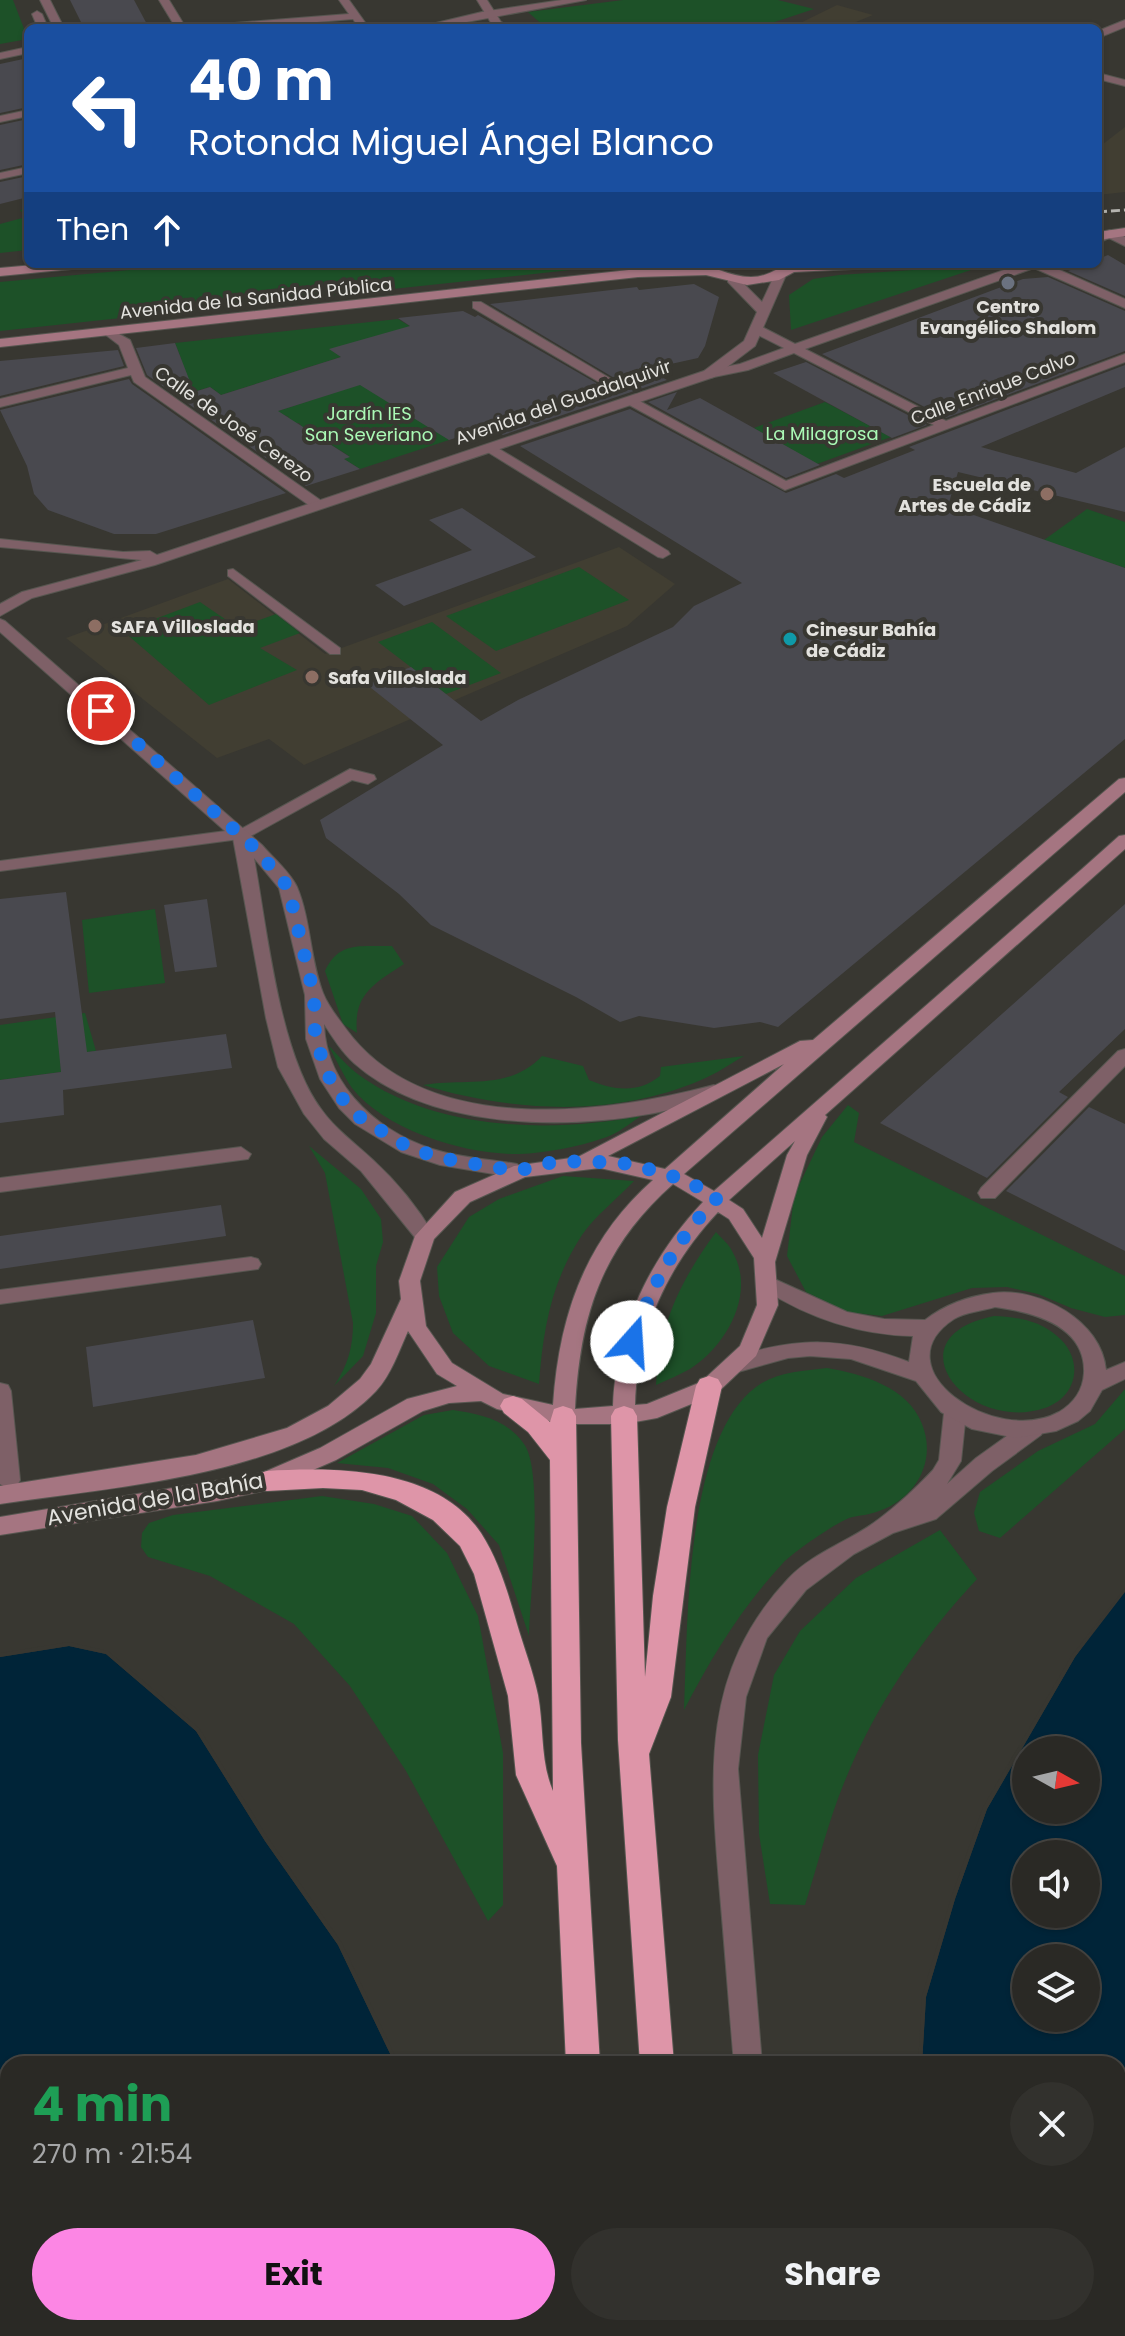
<!DOCTYPE html>
<meta charset="utf-8">
<style>
body{margin:0;font-family:Poppins,sans-serif;background:#32312d;color:#f1f3f6;height:100vh;display:flex;flex-direction:column;font-size:30px;white-space:nowrap}
*{box-sizing:border-box;margin:0}
p{font-size:26px;color:#a5a6a7}
.icon{flex:none;width:44px;height:44px;fill:none;stroke:currentColor;stroke-width:2;stroke-linecap:round;stroke-linejoin:round}
.map{position:relative;flex:1;overflow:hidden}
.drawer{position:absolute;left:0px;top:2056px;width:1126px;height:280px;display:flex;flex-direction:column;background:#2a2925;border-radius:24px 24px 0 0;box-shadow:0 2px 6px #0004,0 0 0 2px #464542}
.drawer>*{flex:none}
.top-card{position:absolute;left:24px;top:24px;width:1078px;height:244px;border-radius:12px;box-shadow:0 2px 6px #0004,0 0 0 2px #464542;background:#1a4fa0;color:#fff;overflow:hidden}
.needle{width:52px;rotate:98deg}
.tools{position:absolute;left:1012px;top:1736px;display:grid;gap:16px}
.tools a{display:grid;place-items:center;width:88px;height:88px;border-radius:50%;background:#2a2925;box-shadow:0 2px 6px #0004,0 0 0 2px #464542;font-size:40px}
.pin{position:absolute;display:grid;place-items:center;width:68px;height:68px;color:#fff;margin:-34px;border:4px solid #fff;border-radius:50%;box-shadow:0 2px 8px #0007}
.me{position:absolute;width:88px;margin:-44px;rotate:19deg;stroke-linejoin:round;filter:drop-shadow(0 0 6px #0008)}
.turn{display:flex;align-items:center;gap:28px;height:168px;padding:0 32px;font-size:36px}
.turn .icon{width:104px;height:104px;stroke-width:2.5}
.turn b{display:block;font-size:56px;line-height:68px}
.then{display:flex;align-items:center;height:76px;padding:0 32px;background:#0003;gap:16px;font-size:30px}
.round{display:grid;place-items:center;flex:none;width:84px;height:84px;border-radius:42px;background:#32312d}
.overview{display:flex;align-items:center;justify-content:space-between;height:136px;padding:0 32px}
h1{font-size:48px;font-weight:700;line-height:60px;color:#1e9e55}
.button{display:flex;gap:16px;margin-top:auto;padding:16px 32px}
.button a{flex:1;height:92px;border-radius:48px;background:#fc86e4;color:#111;font-size:32px;font-weight:700;line-height:92px;text-align:center}
.button a+a{background:#32312d;color:#f1f3f6}
.map>svg:first-child{display:block}
.built{fill:#413e32}
.green{fill:#1d5128}
.water{fill:#002438;fill-rule:evenodd}
.pier{fill:#383731}
.building{fill:#49494f}
.lines{fill:none;stroke-linecap:round;stroke-linejoin:round}
.service-casing{stroke:#575650;stroke-width:2}
.pedestrian-casing{stroke:#575650;stroke-width:2}
.minor-casing{stroke:#575650;stroke-width:2}
.tertiary-casing{stroke:#575650;stroke-width:2}
.secondary-casing{stroke:#575650;stroke-width:2}
.motorway-casing{stroke:#575650;stroke-width:2}
.service{fill:#7e6067;fill-rule:evenodd}
.pedestrian{fill:#7e6067;fill-rule:evenodd}
.minor{fill:#7e6067;fill-rule:evenodd}
.tertiary{fill:#7e6067;fill-rule:evenodd}
.secondary{fill:#a57581;fill-rule:evenodd}
.motorway{fill:#de95a8;fill-rule:evenodd}
.rail{stroke:#b5b4b0;stroke-width:3;stroke-dasharray:9 4;stroke-linecap:butt}
.route{stroke:#1a73e8;stroke-width:14;stroke-dasharray:0 25.2}
.worship-dot{fill:#6b7280;stroke:#383731;stroke-width:3}
.education-dot{fill:#8d6e63;stroke:#383731;stroke-width:3}
.culture-dot{fill:#0f9aa8;stroke:#383731;stroke-width:3}
.labels{text-anchor:middle;dominant-baseline:central;stroke-width:8;stroke-linejoin:round;paint-order:stroke}
.far-street-label{font-size:18px;fill:#e3e2de;stroke:#383731}
.far-poi-label{font-size:18px;font-weight:bold;fill:#e3e2de;stroke:#383731;text-anchor:start}
.far-park-label{font-size:18px;fill:#aaf9b5;stroke:#383731}
.street-label{font-size:22px;fill:#e3e2de;stroke:#383731}
</style>
<div class="map">
<svg width="1125" height="2336" viewBox="0 0 1125 2336">
<rect width="100%" height="100%" fill="#383731"/>
<g class="built">
<path d="M837 5 873 15 846 26 850 28H790Z"/>
<path d="M1125 127V192L1098 195V148Z"/>
<path d="M619 547 675 584 627 626 304 765 269 739 217 758 66 638 228 579 325 654Z"/>
</g>
<g class="green">
<path d="M0 0H13L28 39 0 44Z"/>
<path d="M623 0H778L814 9 757 28H546L528 12Z"/>
<path d="M28 208V250L0 253V224L26 217 20 210Z"/>
<path d="M194 264H626L0 331V282Z"/>
<path d="M986 265 791 330 789 295 813 279 839 275Z"/>
<path d="M398 319 421 333 330 349 341 357 221 395 210 387 186 394 182 361 175 343Z"/>
<path d="M373 380 449 440 360 469 344 459 349 456 313 433 308 434 299 423 293 424 285 419 289 417 275 412Z"/>
<path d="M825 402 891 437 817 464 754 428Z"/>
<path d="M1087 509 1125 522V568L1044 540Z"/>
<path d="M579 567 629 600 496 651 446 616Z"/>
<path d="M200 602 238 628 276 614 300 633 260 648 297 670 209 705 123 631Z"/>
<path d="M432 622 501 673 446 694 378 642Z"/>
<path d="M155 909 165 983 89 993 82 920Z"/>
<path d="M392 946 404 964C375 983 353 994 357 1033L343 1024 325 971C339 940 362 947 392 946Z"/>
<path d="M85 1013 96 1051 60 1055 61 1072 0 1080V1025Z"/>
<path d="M328 1045C338 1055 348 1067 359 1075 436 1131 551 1133 641 1116 629 1124 617 1134 604 1138 577 1147 547 1153 519 1154 467 1155 386 1131 352 1088 343 1075 336 1059 328 1045Z"/>
<path d="M542 1056 583 1066 589 1080C614 1090 637 1094 660 1076L661 1067 744 1056C730 1064 716 1074 701 1080 613 1118 512 1112 423 1085 465 1078 509 1091 542 1056Z"/>
<path d="M848 1105 859 1113 854 1142 1125 1276V1315L1105 1317 1071 1308 1038 1294 1007 1287 972 1288 882 1316 847 1312 806 1292 787 1256 794 1196 822 1137Z"/>
<path d="M309 1146 361 1189 381 1219 383 1242 376 1266V1313L363 1356 334 1386C348 1365 353 1347 353 1323L325 1173Z"/>
<path d="M563 1176 634 1181C617 1199 595 1216 582 1235 551 1282 543 1330 539 1384L489 1366 453 1333 439 1296 437 1267 469 1217 499 1199Z"/>
<path d="M716 1232C721 1238 729 1244 732 1251 757 1293 726 1346 690 1369 679 1375 667 1380 656 1385 660 1323 679 1283 716 1232Z"/>
<path d="M994 1316C1016 1317 1039 1320 1057 1336 1084 1358 1079 1396 1045 1408 967 1434 889 1337 994 1316Z"/>
<path d="M827 1368C862 1374 908 1387 922 1424 937 1461 916 1498 879 1511 870 1515 859 1515 849 1518 834 1524 795 1551 783 1563 742 1607 712 1656 684 1710 688 1627 684 1441 756 1387 776 1372 802 1371 827 1368Z"/>
<path d="M1125 1389V1429L1000 1538 979 1531 974 1513 980 1492 1038 1451 1095 1424Z"/>
<path d="M453 1410C480 1414 508 1420 524 1444 544 1471 530 1597 529 1636L499 1545 467 1509 433 1484 388 1468 337 1463 424 1415Z"/>
<path d="M322 1496 374 1504 412 1516 447 1553 478 1616 503 1753V1905L488 1921 406 1771 350 1686 294 1624 210 1576 148 1557 141 1547 142 1533 149 1523 173 1515Z"/>
<path d="M940 1530 977 1579C921 1639 875 1706 844 1783 828 1822 818 1864 805 1905L770 1904 759 1834 758 1755 774 1675 800 1631 856 1578Z"/>
</g>
<g class="water">
<path d="M1125 1592V2336H933L934 2328H1118V2064H922L926 1997 955 1899 987 1809 1075 1657ZM1026 1750H1086V1810H1026ZM1026 1854H1086V1914H1026ZM1026 1958H1086V2018H1026Z"/>
<path d="M69 1646 106 1654 196 1731 265 1841 338 1945 395 2064H8V2328H448L449 2336H0V1657Z"/>
</g>
<g class="pier">
<path d="M1125 1588 1075 1657 987 1809 955 1899 926 1997 922 2064H918L922 1996 951 1898 983 1807 1072 1655Z"/>
<path d="M69 1642 108 1651 199 1728 268 1838 342 1943 399 2064H395L338 1945 265 1841 196 1731 106 1654 69 1646 0 1657V1653Z"/>
</g>
<g class="building">
<path d="M70 0H134L149 28H84Z"/>
<path d="M28 58V107L0 113V64Z"/>
<path d="M28 119V164L0 170V125Z"/>
<path d="M28 176V197L0 204V182Z"/>
<path d="M1108 255 1125 265V296L1068 271 1086 264H1098V259Z"/>
<path d="M1048 277 1125 311V351L946 418 822 354 1023 279Z"/>
<path d="M694 284 719 297 705 346 698 358 648 369 667 380 503 435 489 427 449 440 360 385 278 411 350 457 344 459 360 469 306 486 147 375 136 348 175 343 194 392 210 387 221 395 341 357 329 349 410 326 398 318 463 311 475 317 478 315 612 392 626 385 490 304 637 287 639 290Z"/>
<path d="M118 350 124 366 0 396V361Z"/>
<path d="M806 362 927 425 892 438 773 373Z"/>
<path d="M1125 365V387L981 447 1076 473 1125 447V512L958 472 948 506 1125 568V739L778 1027 760 1022 714 1028 639 1016 620 1022 576 997 431 925 399 894 326 838 320 820 443 745 366 684 411 667 481 721 518 700 673 627 694 606 742 583 520 446 630 409 786 493 836 474 844 478 915 450 909 447Z"/>
<path d="M129 379 132 384 286 493 156 534H114L48 510 34 494 27 466 0 410Z"/>
<path d="M677 392 667 410 700 398 820 465 786 478 648 402Z"/>
<path d="M462 508 536 557 404 606 375 585 472 550 429 520Z"/>
<path d="M66 892 87 1052 226 1034 232 1068 63 1090 64 1115 0 1123V1080L61 1072 55 1012 0 1019V899Z"/>
<path d="M207 899 217 967 175 972 164 905Z"/>
<path d="M1125 904V1029L1059 1092 1068 1097 987 1178 880 1123Z"/>
<path d="M1089 1107 1125 1124V1251L1006 1191Z"/>
<path d="M221 1205 226 1236 0 1269V1236Z"/>
<path d="M253 1320 265 1378 93 1407 86 1347Z"/>
</g>
<g class="lines">
<defs>
<g id="service">
<path d="M37 11 42 14 48 28H38L32 14Z"/>
<path d="M350 769 374 775 376 779 368 784 352 780 247 838H235L232 834Z"/>
<path d="M955 1405 963 1407 966 1413 961 1461 947 1484 976 1458 1025 1423 1033 1421 1041 1423 1044 1429 1041 1435 992 1471 936 1519 893 1533 854 1554 806 1590 767 1638 746 1697 738 1769 762 2064H734C729 2007 725 1951 720 1894 710 1775 700 1673 788 1579 813 1552 851 1541 879 1519 898 1505 917 1487 933 1470L939 1460 944 1413 947 1407Z"/>
<path d="M760 2328H790L791 2336H761Z"/>
</g>
<g id="pedestrian">
<path d="M473 302H481L623 386 611 389 473 308Z"/>
<path d="M233 569 340 648V654H330L228 576V570Z"/>
<path d="M1125 1049V1066L995 1198H981L978 1193 981 1188 1118 1051Z"/>
<path d="M251 1257 258 1259 261 1264 258 1269 0 1304V1290Z"/>
<path d="M0 1383 8 1385 11 1391 20 1480 17 1486 9 1489 0 1484Z"/>
</g>
<g id="minor">
<path d="M40 0H50L64 28H54Z"/>
<path d="M159 0H169L186 28H176Z"/>
<path d="M339 0H349L369 28H359L353 19 246 28H205L210 25 349 14Z"/>
<path d="M477 0H487L501 22 513 28 493 26Z"/>
<path d="M28 47V53L0 59V53Z"/>
<path d="M1098 73 1125 80V86L1098 79Z"/>
<path d="M28 167V173L0 179V173Z"/>
<path d="M1110 230 1125 237V246L1109 238 1098 243V235Z"/>
<path d="M1021 264H1046L1125 299V308L1034 268 805 349 946 421 1125 354V362L785 490 622 401 634 398 786 481 934 425 794 353 748 370 709 378 704 377V371L740 364 784 348 754 333V327H762L795 344Z"/>
<path d="M108 328 130 340 145 377 323 502V508H313L134 382 131 375 0 407V399L128 368 119 345 102 332Z"/>
<path d="M491 444 668 551 670 554 663 558 658 557 486 451V445Z"/>
<path d="M241 829 247 830 250 834 247 838 0 871V861Z"/>
<path d="M241 1147 251 1154 248 1159 0 1192V1178Z"/>
<path d="M770 1277 847 1312 884 1319 925 1320C944 1305 969 1296 993 1293 1039 1287 1102 1321 1106 1370L1125 1362V1379L1102 1390 1090 1411 1078 1421 1056 1431 1016 1438 972 1429 941 1412 916 1381 851 1359 810 1356 788 1358 738 1372 730 1370 727 1364 730 1358C798 1337 842 1336 909 1362L913 1336C858 1335 809 1318 763 1289L759 1284 763 1279ZM995 1307C1032 1312 1086 1325 1084 1373 1083 1390 1074 1403 1059 1412 995 1447 879 1368 954 1319 965 1312 982 1311 995 1307Z"/>
</g>
<g id="tertiary">
<path d="M562 0H586L434 28H415L482 12Z"/>
<path d="M1125 20V27L1098 38V31Z"/>
<path d="M28 110V116L0 122V116Z"/>
<path d="M776 272 786 275 755 346 714 377 155 565 32 598 0 616V604L22 592 142 560 0 547V539L123 552 150 551 157 555 704 371 744 341 757 312 728 282V276H736L762 302Z"/>
<path d="M0 619 5 621 262 845C273 858 290 872 297 887 311 920 310 960 323 993 328 1006 338 1018 346 1029 425 1137 602 1115 714 1085L724 1091 721 1095C697 1102 674 1110 649 1114 558 1130 427 1128 354 1063 342 1052 333 1038 324 1024 326 1089 384 1137 443 1152 467 1158 493 1160 517 1164L527 1171 517 1178 440 1165 401 1152 355 1124 339 1108 320 1079 306 1039 305 995 279 888 254 858C267 928 279 1053 321 1109 335 1129 355 1143 373 1160 396 1181 418 1208 434 1235L431 1240H417L361 1171 324 1139 304 1114 278 1067 266 1018 233 838 0 632Z"/>
</g>
<g id="secondary">
<path d="M1125 228V236L1098 240V232Z"/>
<path d="M45 264H88L82 268 0 276V268Z"/>
<path d="M691 264C712 264 729 277 751 277 770 277 778 266 792 264 817 260 851 264 879 264L873 268 794 272 779 280 747 285 706 275 638 277 0 347V339L638 269 694 268Z"/>
<path d="M1125 778V792L684 1174 714 1191 1082 869 1119 836 1125 835V849L825 1115 827 1117 807 1155 775 1262 778 1305 756 1356 716 1394 657 1418 624 1424H563L497 1409 481 1401 449 1403 423 1411 336 1460 267 1490 217 1501 0 1535V1517L262 1473 320 1448 407 1399 457 1386 437 1374 408 1331C399 1351 391 1375 376 1391 296 1476 110 1487 0 1504V1486L196 1455 287 1428 328 1406 360 1379 371 1364 401 1299 399 1281 415 1236 455 1192 514 1166 578 1157 800 1041 813 1040 1119 779ZM784 1064 665 1169 608 1156ZM795 1141 787 1155 762 1238 743 1209 729 1200ZM600 1168 653 1180C585 1240 559 1316 553 1405L503 1394 452 1363 426 1326 420 1281 434 1239 470 1202 525 1177ZM673 1184 703 1202C650 1258 616 1328 613 1406L575 1409C580 1315 601 1248 673 1184ZM718 1212 729 1219 754 1258 757 1305 740 1346 701 1382 647 1404 635 1405C637 1331 668 1265 718 1212Z"/>
</g>
<g id="motorway">
<path d="M709 1376 718 1379 722 1386 695 1507 671 1697 649 1754 674 2064H640L618 1740 611 1416 615 1409 624 1406 633 1409 637 1416 645 1677 653 1596 667 1507 696 1386 700 1379Z"/>
<path d="M513 1396 522 1399 550 1422 554 1409 563 1406 572 1409 576 1416 581 1743 600 2064H566L557 1866 516 1775 508 1696 474 1574 460 1546 433 1520 396 1500 362 1490 323 1488 267 1491 257 1488 253 1481 257 1474 267 1471C336 1467 437 1467 481 1533 499 1561 508 1593 517 1624 524 1648 533 1671 538 1695 544 1727 540 1761 553 1791L550 1460 528 1432 504 1413 500 1406 504 1399Z"/>
<rect x="583" y="2328" width="36" height="8"/>
<path d="M665 2328H701L702 2336H666Z"/>
</g>
</defs>
<use href="#service" class="service-casing"/>
<use href="#pedestrian" class="pedestrian-casing"/>
<use href="#minor" class="minor-casing"/>
<use href="#tertiary" class="tertiary-casing"/>
<use href="#secondary" class="secondary-casing"/>
<use href="#motorway" class="motorway-casing"/>
<use href="#service" class="service"/>
<use href="#pedestrian" class="pedestrian"/>
<use href="#minor" class="minor"/>
<use href="#tertiary" class="tertiary"/>
<use href="#secondary" class="secondary"/>
<use href="#motorway" class="motorway"/>
<path class="rail" d="M1098 212 1125 210"/>
</g>
<g class="lines">
<path class="route" d="M101 711 256 849 288 887 314 995 315 1039 330 1079 346 1104 362 1119 408 1147 440 1158 517 1171 548 1163 583 1161 631 1164 685 1180 717 1198C676 1240 650 1288 632 1342"/>
</g>
<circle class="worship-dot" cx="1008" cy="283" r="8"/>
<g class="education-dot">
<circle cx="1047" cy="494" r="8"/>
<circle cx="95" cy="626" r="8"/>
<circle cx="312" cy="677" r="8"/>
</g>
<circle class="culture-dot" cx="790" cy="639" r="8"/>
<g class="labels">
<g class="far-street-label">
<text transform="translate(256 298) rotate(-6)">Avenida de la Sanidad Pública</text>
<text transform="translate(993 388) rotate(-21)">Calle Enrique Calvo</text>
<text transform="translate(563 402) rotate(-19)">Avenida del Guadalquivir</text>
<text transform="translate(234 424) rotate(35)">Calle de José Cerezo</text>
</g>
<g class="far-poi-label">
<text x="1008" y="306" text-anchor="middle">Centro<tspan x="1008" dy="21">Evangélico Shalom</tspan></text>
<text x="1031" y="484" text-anchor="end">Escuela de<tspan x="1031" dy="21">Artes de Cádiz</tspan></text>
<text x="111" y="626">SAFA Villoslada</text>
<text x="806" y="629">Cinesur Bahía<tspan x="806" dy="21">de Cádiz</tspan></text>
<text x="328" y="677">Safa Villoslada</text>
</g>
<g class="far-park-label">
<text x="369" y="413">Jardín IES<tspan x="369" dy="21">San Severiano</tspan></text>
<text x="822" y="433">La Milagrosa</text>
</g>
<g class="street-label">
<text transform="translate(155 1499) rotate(-10)">Avenida de la Bahía</text>
</g>
</g>
</svg>
<div class="tools">
<a><svg class="needle" viewBox="-14 -14 28 28"><path d="M0-13l5 13h-10z" fill="#e53935"/><path d="M0 13l5-13h-10z" fill="#a5a6a7"/></svg></a>
<a><svg class="icon" aria-label="sound" viewBox="0 0 24 24"><path d="M4 9h4l5-4v14l-5-4H4zM17 9q2 3 0 6"/></svg></a>
<a><svg class="icon" aria-label="layers" viewBox="0 0 24 24"><path d="M12 4l9 5-9 5-9-5zM3 14l9 5 9-5"/></svg></a>
</div>
<div class="pin" style="left:101px;top:711px;background:#d93025"><svg class="icon" aria-label="arrive" viewBox="0 0 24 24"><path d="M6 21V4h12l-3 4 3 4H6"/></svg></div>
<svg class="me" style="left:632px;top:1342px" viewBox="-20 -20 40 40"><circle r="19" fill="#fff"/><path d="M0-13L10 11 0 6-10 11z" fill="#1a73e8"/></svg>
<div class="top-card">
<div class="turn"><svg class="icon" aria-label="left" viewBox="0 0 24 24"><path d="M17 20v-9H6M10 6l-5 5 5 5"/></svg><div><b>40 m</b>Rotonda Miguel Ángel Blanco</div></div>
<div class="then">Then<svg class="icon" aria-label="ahead" viewBox="0 0 24 24"><path d="M12 20V5M6 11l6-6 6 6"/></svg></div>
</div>
<section class="drawer">
<div class="overview"><div><h1>4 min</h1><p>270 m · 21:54</p></div><a class="round"><svg class="icon" aria-label="close" viewBox="0 0 24 24"><path d="M6 6l12 12M18 6L6 18"/></svg></a></div>
<div class="button"><a>Exit</a><a>Share</a></div>
</section>
</div>
